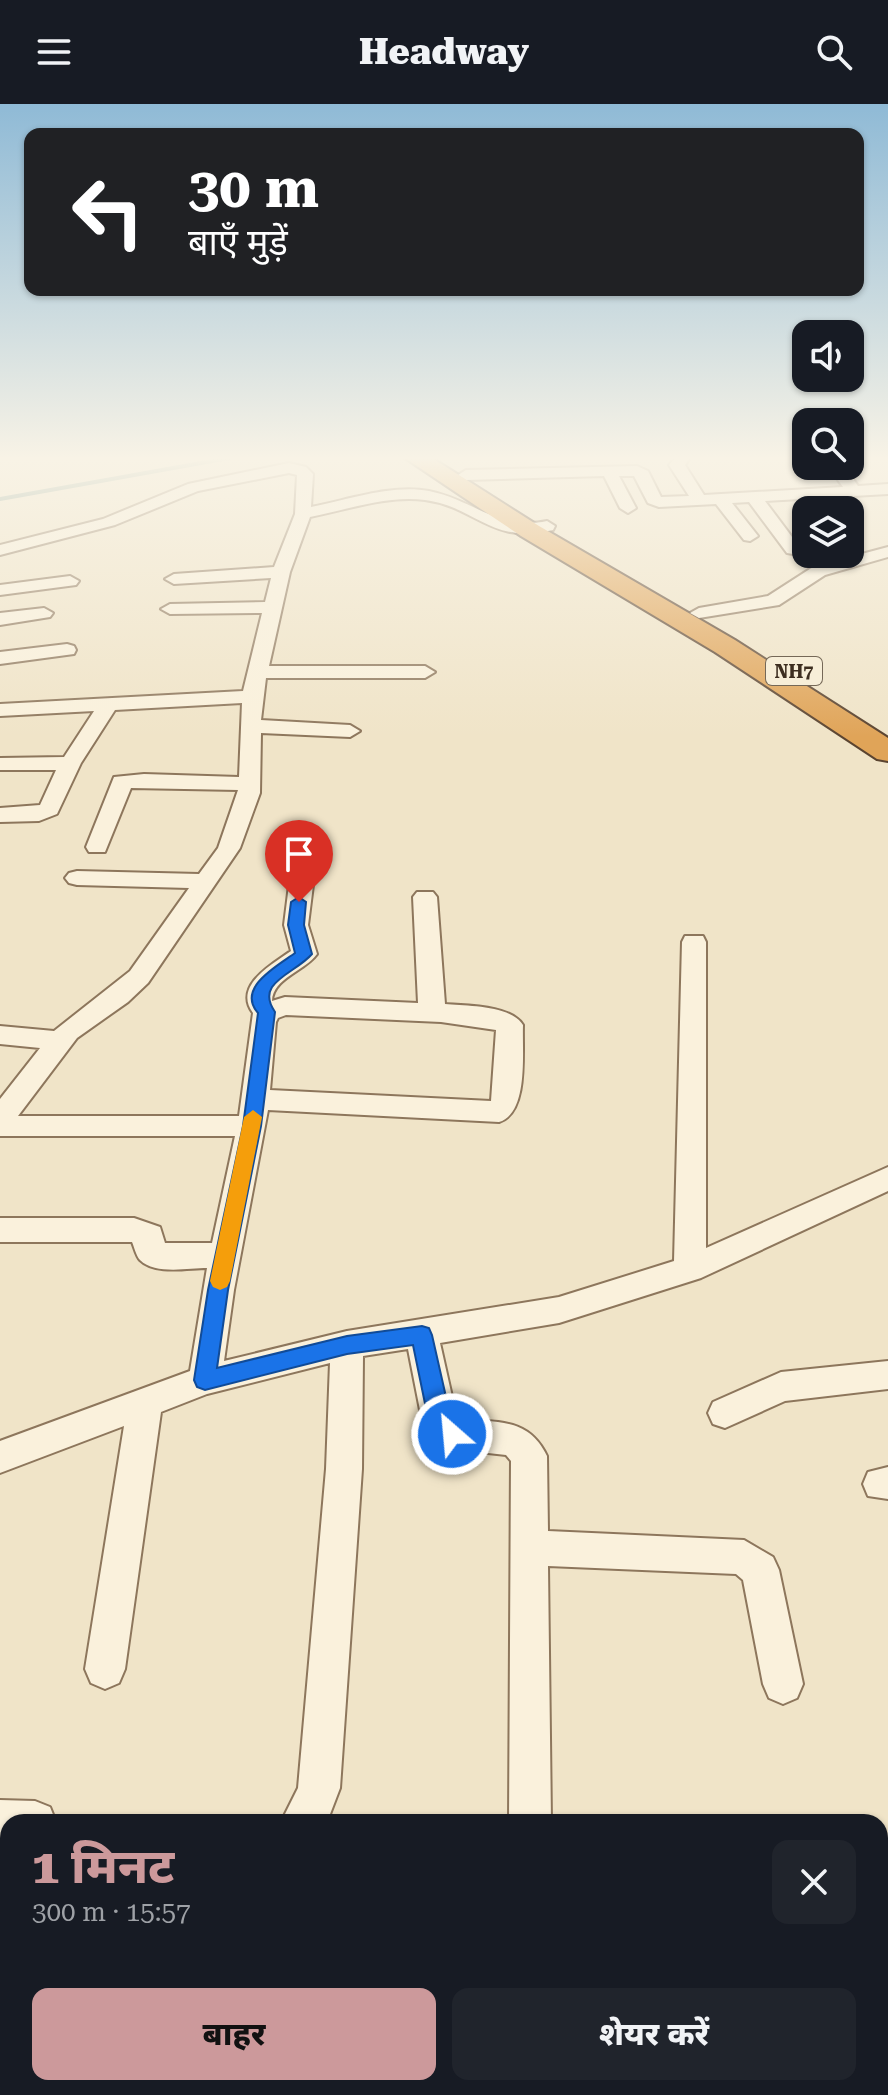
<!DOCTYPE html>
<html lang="hi">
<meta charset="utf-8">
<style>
body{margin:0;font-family:"Roboto Serif","Noto Sans Devanagari",serif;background:#20242c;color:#f1f3f6;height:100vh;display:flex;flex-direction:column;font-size:30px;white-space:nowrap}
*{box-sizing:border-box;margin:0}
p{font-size:26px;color:#9ea1a6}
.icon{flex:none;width:44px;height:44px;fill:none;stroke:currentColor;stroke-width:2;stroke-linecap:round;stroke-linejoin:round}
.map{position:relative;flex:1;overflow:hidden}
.sheet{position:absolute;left:0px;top:1710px;width:888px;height:282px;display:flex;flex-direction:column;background:#171b24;border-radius:24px 24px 0 0;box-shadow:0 2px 6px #0004}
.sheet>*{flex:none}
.guide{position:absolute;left:24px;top:24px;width:840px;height:168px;border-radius:16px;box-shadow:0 2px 6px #0004;background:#202124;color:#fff;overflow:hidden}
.fabs{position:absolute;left:792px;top:216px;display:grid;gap:16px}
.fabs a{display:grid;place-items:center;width:72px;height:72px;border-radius:16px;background:#171b24;box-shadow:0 2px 6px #0004;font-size:40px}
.pin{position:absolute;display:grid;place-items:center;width:68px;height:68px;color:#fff;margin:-82px -34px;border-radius:50% 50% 50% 0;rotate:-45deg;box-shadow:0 0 8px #0007}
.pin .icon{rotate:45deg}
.me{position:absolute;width:88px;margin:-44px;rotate:333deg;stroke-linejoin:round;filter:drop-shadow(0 0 6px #0008)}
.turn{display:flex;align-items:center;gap:28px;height:168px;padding:0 32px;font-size:36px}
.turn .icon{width:104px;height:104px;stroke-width:2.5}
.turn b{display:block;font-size:56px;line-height:68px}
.round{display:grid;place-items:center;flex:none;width:84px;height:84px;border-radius:16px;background:#20242c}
.headline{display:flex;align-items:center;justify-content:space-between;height:136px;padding:0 32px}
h1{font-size:48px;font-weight:800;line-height:60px;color:#cc999b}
.primary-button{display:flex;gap:16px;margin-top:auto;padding:16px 32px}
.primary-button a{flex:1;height:92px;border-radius:16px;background:#cc999b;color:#111;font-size:32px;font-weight:800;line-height:92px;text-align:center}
.primary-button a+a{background:#20242c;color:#f1f3f6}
header{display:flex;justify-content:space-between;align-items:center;height:104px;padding:0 32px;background:#171b24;font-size:36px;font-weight:800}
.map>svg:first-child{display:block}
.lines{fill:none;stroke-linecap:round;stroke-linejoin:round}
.stream{stroke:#6f938a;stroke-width:4}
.minor-casing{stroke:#8d765c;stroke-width:4}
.highway-casing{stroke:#5b4430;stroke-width:4}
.minor{fill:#faf1dc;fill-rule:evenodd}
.highway{fill:#e0a458;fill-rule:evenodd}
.route{fill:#1a73e8;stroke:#114b97;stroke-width:2}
.slow{fill:#f59e0b}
.labels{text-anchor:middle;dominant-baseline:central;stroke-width:7;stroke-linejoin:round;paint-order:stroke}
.shield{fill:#f7eed8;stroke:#756857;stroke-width:2}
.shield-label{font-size:18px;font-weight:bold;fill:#3d2e20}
</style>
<header><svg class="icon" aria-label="menu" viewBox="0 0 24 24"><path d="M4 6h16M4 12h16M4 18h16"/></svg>Headway<svg class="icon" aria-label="search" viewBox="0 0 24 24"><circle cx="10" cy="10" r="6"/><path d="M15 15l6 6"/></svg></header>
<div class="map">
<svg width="888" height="1991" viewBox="0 0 888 1991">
<rect width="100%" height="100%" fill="#f0e4c8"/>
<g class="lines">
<path class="stream" d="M0 395 229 354"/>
<defs>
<g id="minor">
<path d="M675 354H690L685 361 704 391 843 383 828 362H844L858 382 888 380V390L765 397 801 445 793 450 787 449 749 398 732 399 758 432 750 437 744 436 716 400 659 403 648 399 634 372H619L636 404 628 409 620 404 604 372 466 376 458 371 466 366 637 362 648 367 661 393 689 392 669 361Z"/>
<path d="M289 359 306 363 313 370 311 403C348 396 391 380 429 387 474 396 498 427 547 417L555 422 553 426C490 441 477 403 425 396 387 391 346 406 310 413L290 468 269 562H425L435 568 425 574H266L261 616 350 621 360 627 350 633 261 629 260 689 240 744 148 879 128 898 77 934 18 1012H239L253 909C233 882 271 861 291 847L284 821 289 781 293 776H309L313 781 308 821 317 850C305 867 273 874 272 897L285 893 418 899 413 793 417 788H433L437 793 445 900C466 902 511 901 523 921 522 948 529 1009 499 1018L268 1006 234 1186 224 1257 347 1227 559 1193 674 1157 682 838 685 832H703L706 838V1144L888 1063V1087L701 1174 559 1219 440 1239 457 1315C495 1319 528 1312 547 1352L548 1427 744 1436 773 1453 779 1466 803 1580 797 1594 783 1600 769 1594 763 1580 743 1476 736 1470 548 1462 551 1718H509L511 1357 506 1351 452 1345 432 1337 420 1306 408 1245 363 1252 362 1365 340 1684 327 1718H281L298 1684 326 1365 330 1259 207 1290 161 1308 125 1565 119 1579 105 1585 91 1579 85 1565 124 1322 0 1369V1337L190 1267 207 1164C188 1164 155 1171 140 1156 136 1152 134 1142 132 1138H0V1114H134L160 1123 165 1139H212L235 1032H0V995L40 944 0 940V922L54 927 130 867 189 784 77 781 69 779 65 774 69 769 77 767 199 770 218 744 238 686 131 684 105 748H89L86 743 114 673 144 670 239 673 242 599 115 606 81 659 57 710 39 717 0 718V704L40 701 56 666H0V654L64 653 94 607 0 612V600L243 587 262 509 170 510 161 505 170 500 265 498 271 474 174 480 165 475 174 470 274 463 295 410 297 371 289 369 198 387 115 421 0 451V441L103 415 188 380ZM286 911 441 918 496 926 491 997 270 986 276 918 278 914Z"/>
<path d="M888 443V453L825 471 779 501 699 514 690 509 699 504 768 492 813 463Z"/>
<path d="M70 472 79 477 76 481 0 491V481Z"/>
<path d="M44 504 53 509 50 513 0 521V509Z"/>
<path d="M67 540 74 542 76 546 74 550 0 560V548Z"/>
<path d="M888 1257V1285L785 1297 725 1324 713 1320 708 1309 713 1298 781 1268Z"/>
<path d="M888 1363V1395L868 1392 863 1380 868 1368Z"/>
<path d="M0 1696 35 1697 50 1703 56 1718H8V1738H0Z"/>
<path d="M8 1875V1921L0 1922V1876Z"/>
<path d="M42 1984H90L89 1991H41Z"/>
<rect x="382" y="1984" width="48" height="7"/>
<rect x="512" y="1984" width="48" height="7"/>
</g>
<path id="highway" d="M405 354H432L539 422 735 536 888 634V657L877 655 715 548 521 432Z"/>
</defs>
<use href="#minor" class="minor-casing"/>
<use href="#highway" class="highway-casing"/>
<use href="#minor" class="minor"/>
<use href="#highway" class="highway"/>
</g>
<linearGradient id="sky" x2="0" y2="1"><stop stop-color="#8fbad6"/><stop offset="0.56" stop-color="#f8f3e6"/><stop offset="1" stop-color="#f8f3e6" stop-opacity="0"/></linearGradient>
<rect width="888" height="633" fill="url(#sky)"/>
<path class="route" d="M299 793 306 798 304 821 312 850C295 870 254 878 275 908L261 1022 228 1186 217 1264 347 1232 422 1222 429 1224 432 1231 451 1315 463 1330 460 1337 452 1340 439 1335 429 1319 413 1241 347 1250 205 1286 197 1283 194 1276 208 1186 243 1022 258 909C236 884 277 862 295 849L288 821 291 798Z"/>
<path class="slow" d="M253 1006 262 1013 230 1177 227 1183 220 1186 213 1183 210 1177 244 1013Z"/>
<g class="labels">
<rect class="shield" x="766" y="553" width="56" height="28" rx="6"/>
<g class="shield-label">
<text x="794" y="567">NH7</text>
</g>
</g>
</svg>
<div class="fabs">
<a><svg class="icon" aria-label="sound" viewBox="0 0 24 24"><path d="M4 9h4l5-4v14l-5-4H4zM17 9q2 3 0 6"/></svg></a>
<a><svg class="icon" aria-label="search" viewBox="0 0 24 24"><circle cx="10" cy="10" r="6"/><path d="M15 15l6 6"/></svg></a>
<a><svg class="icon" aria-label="layers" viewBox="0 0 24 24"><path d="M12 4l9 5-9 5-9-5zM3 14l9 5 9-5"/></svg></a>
</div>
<div class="pin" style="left:299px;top:798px;background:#d93025"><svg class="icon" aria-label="arrive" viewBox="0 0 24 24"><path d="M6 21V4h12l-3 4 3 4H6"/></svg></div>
<svg class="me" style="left:452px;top:1330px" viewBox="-20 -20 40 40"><circle r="17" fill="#1a73e8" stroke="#fff" stroke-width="3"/><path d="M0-11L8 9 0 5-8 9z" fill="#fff"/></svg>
<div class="guide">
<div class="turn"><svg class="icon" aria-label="left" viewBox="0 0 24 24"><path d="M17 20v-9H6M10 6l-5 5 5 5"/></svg><div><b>30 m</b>बाएँ मुड़ें</div></div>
</div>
<section class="sheet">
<div class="headline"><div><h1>1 मिनट</h1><p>300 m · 15:57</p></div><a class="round"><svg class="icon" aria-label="close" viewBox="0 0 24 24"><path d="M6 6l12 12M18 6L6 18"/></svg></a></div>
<div class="primary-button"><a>बाहर</a><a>शेयर करें</a></div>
</section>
</div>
